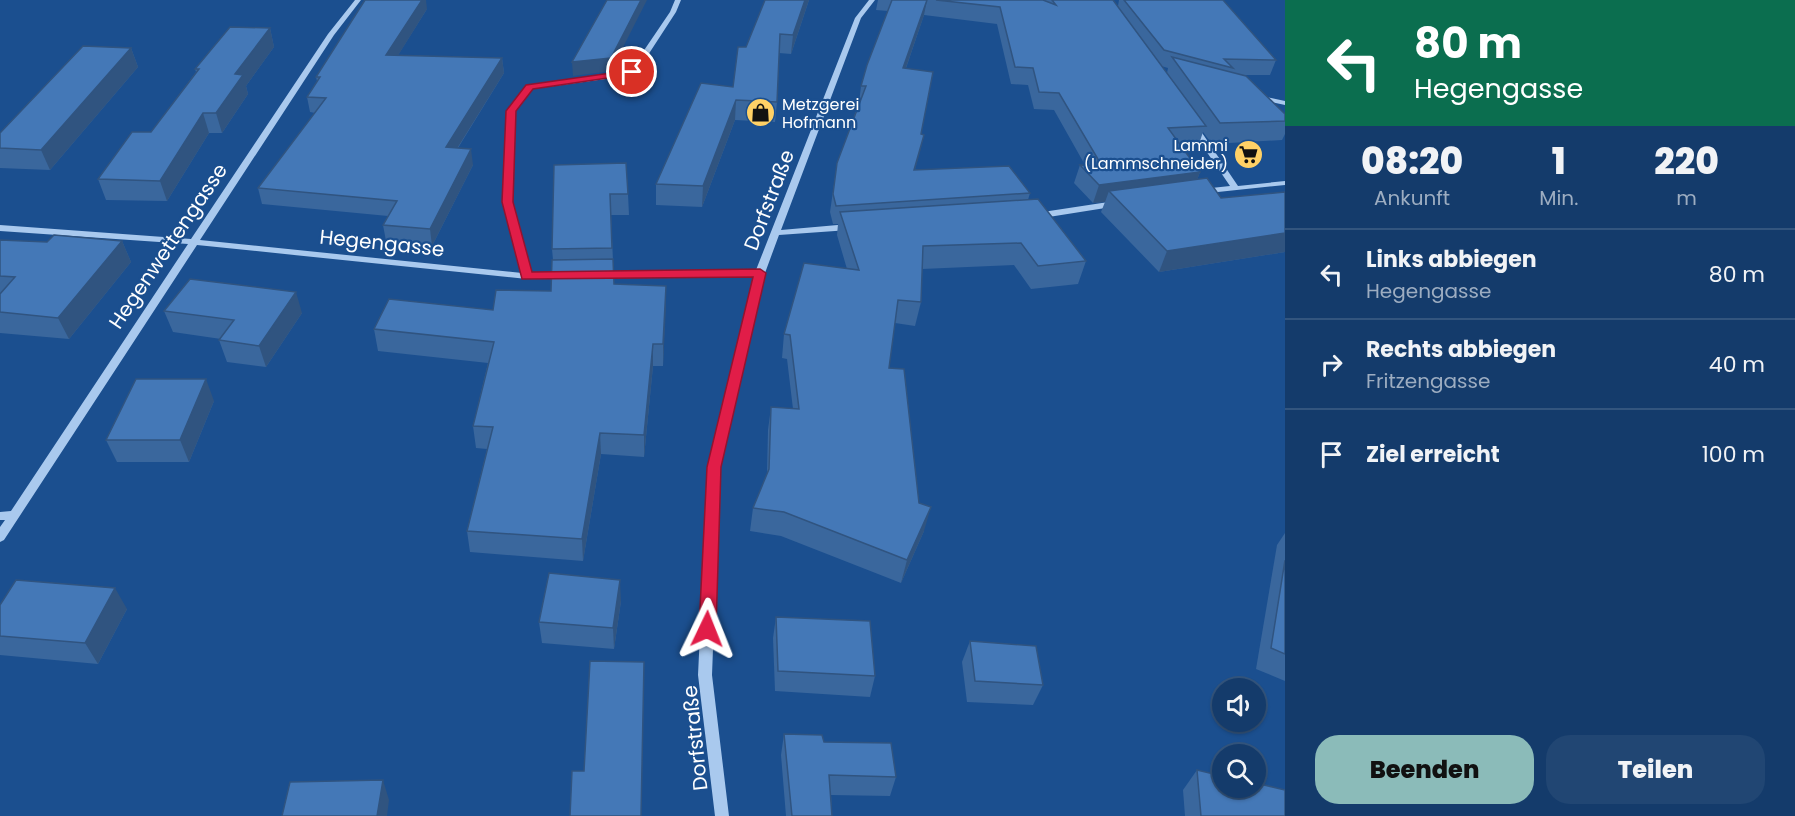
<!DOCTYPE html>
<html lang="de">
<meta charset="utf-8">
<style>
body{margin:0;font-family:Poppins,sans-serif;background:#214673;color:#f1f3f6;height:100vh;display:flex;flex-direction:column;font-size:22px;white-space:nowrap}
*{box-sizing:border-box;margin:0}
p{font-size:20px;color:#9dadc1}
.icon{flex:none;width:33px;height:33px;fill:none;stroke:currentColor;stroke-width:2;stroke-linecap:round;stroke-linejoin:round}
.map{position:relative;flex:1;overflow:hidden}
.side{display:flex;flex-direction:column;background:#143b6b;width:510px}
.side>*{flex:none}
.guide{background:#0b6e4f;color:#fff;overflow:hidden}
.controls{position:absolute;left:1212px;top:678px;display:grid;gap:12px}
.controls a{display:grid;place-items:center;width:54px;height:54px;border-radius:50%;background:#143b6b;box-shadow:0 2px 4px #0004,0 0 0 2px #33557e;font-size:30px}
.pin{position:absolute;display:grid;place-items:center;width:51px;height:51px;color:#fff;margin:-26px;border:3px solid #fff;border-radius:50%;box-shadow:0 2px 6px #0007}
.me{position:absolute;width:66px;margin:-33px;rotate:2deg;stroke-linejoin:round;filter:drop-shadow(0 0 4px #0008)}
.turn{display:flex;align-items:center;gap:21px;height:126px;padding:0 30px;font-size:27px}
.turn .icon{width:78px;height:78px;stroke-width:2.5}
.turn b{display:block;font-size:42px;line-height:51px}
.eta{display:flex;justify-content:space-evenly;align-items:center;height:102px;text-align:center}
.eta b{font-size:36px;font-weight:800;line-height:42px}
.primary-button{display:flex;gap:12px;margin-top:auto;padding:12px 30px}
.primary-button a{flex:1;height:69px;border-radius:24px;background:#8bbbb9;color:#111;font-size:24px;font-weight:800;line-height:69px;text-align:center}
.primary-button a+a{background:#214673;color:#f1f3f6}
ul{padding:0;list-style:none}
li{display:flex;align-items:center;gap:18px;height:90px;padding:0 30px;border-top:2px solid #33557e}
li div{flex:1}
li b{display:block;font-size:22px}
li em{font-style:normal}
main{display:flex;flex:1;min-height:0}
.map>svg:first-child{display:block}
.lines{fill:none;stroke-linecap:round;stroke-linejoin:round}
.minor{fill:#a9c9ee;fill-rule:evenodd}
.wall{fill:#3a679d;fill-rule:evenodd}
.shaded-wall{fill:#305480}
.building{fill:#4478b7;stroke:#305480;stroke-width:1.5}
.route{fill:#e11d48;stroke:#92132f;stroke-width:1.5}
.labels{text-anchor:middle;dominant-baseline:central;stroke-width:4.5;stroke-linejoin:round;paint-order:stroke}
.far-poi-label{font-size:16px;fill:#fff;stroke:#1b4f8f;text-anchor:start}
.street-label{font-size:20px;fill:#fff;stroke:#1b4f8f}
</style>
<main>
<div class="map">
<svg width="1285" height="816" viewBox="0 0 1285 816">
<rect width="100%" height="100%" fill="#1b4f8f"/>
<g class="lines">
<g class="minor">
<path d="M355 0H361L334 35 200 240 522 273 504 202 507 111 527 85 630 71 670 12 675 0H681L676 12 635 75 532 89 515 111 512 202 531 273H565L570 276 565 279H527L197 245 4 540 0 542V527L5 520H0V512L11 511 188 244 0 231V225L191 239 328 34Z"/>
<path d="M869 0H875L861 18 781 230 849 224 853 227 849 230 779 235 765 273 720 467 712 675 729 816H715L698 675 708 467 755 276 599 278 594 275 599 272 756 270 855 18Z"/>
<path d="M1253 94 1285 101V105L1253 98Z"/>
<path d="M1190 124H1196L1238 186 1285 181V185L1199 194V190L1202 189 1230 186 1189 126Z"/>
<path d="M1115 201 1119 204 1118 206 1036 219 1032 216 1036 213Z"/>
</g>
</g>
<g class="wall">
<path d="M765 0H809L791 54 779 53 777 102 775 122 735 120 702 207 656 205V184L733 87 746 47Z"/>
<path d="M878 0H1113L1118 6 1119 0H1223L1276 60 1270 75H1242L1285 114V134L1282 140 1212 144 1203 132 1199 144 1180 145 1200 172 1197 180 1221 198 1285 192V252L1159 272 1101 212 1105 202 1093 203 1074 183 1080 165H1085L1054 110 1034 109 1028 85 1011 84 997 24 924 15 906 68 921 134 924 135 915 169 1030 193 1028 200 1086 261 1078 284 1031 289 1014 265 922 269 921 302 915 326 895 323 889 368 924 531 901 583 781 536 750 531 753 508 767 474 768 430 771 407 793 409 787 359 782 358 784 334 847 269 837 235 838 224H833L830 212 837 163 859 103 861 86 888 11 876 10ZM1161 66 1168 68 1167 73Z"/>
<path d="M427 9 398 55 502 58 504 73 458 148 473 165 432 246 386 241 383 225 388 216 262 204 258 188 315 113 310 112 307 97 317 81 316 77Z"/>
<path d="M270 28 274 47 246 86 248 94 222 133H209L167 201 106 200 98 179 151 132 196 72 195 69Z"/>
<path d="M131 48 138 67 50 170 0 168V133Z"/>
<path d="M554 165 628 194 629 215H611L614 284 666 286 663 366H653L644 457 601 454 583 561 470 552 467 531 487 449 476 448 473 426 488 363 378 351 374 329 493 310 551 291 553 260 552 249Z"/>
<path d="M0 240 47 242 122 241 131 262 69 339 0 333Z"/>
<path d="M164 311 302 313 266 367 227 362 219 340 221 339 173 332Z"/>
<path d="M214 401 189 462H117L106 440Z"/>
<path d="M1285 533V681L1256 669 1277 545Z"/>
<path d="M621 601 614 649 542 643 539 622Z"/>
<path d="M0 605 127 609 98 664 0 655Z"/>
<path d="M776 617 875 676 870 697 775 691 773 638Z"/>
<path d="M970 641 1043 685 1033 705 967 702 962 662Z"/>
<path d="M784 734 824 742 896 777 890 796 831 795 832 816H786L781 755Z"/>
<path d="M1197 770 1285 816H1185L1183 790Z"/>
</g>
<g class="shaded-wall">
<path d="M422 0H426L427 9 389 70 386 55Z"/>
<path d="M641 0H647L611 71 573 76 572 62Z"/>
<path d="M805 0H809L791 54 793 35Z"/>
<path d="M927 0 924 15 900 85 903 68Z"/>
<path d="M270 28 274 47 246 86 248 94 222 133 216 113 235 74Z"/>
<path d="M131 48 138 67 50 170 41 150Z"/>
<path d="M502 58 504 73 448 163 446 147Z"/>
<path d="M736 100 735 120 702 207 703 186Z"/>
<path d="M203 113 209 133 167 201 160 181Z"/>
<path d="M924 135 920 152 910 188 914 170Z"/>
<path d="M471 149 473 165 432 246 430 229Z"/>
<path d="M1200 172 1193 191H1109L1105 202 1093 203 1099 185Z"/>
<path d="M1285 233V252L1159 272 1167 251Z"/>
<path d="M122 241 131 262 69 339 58 318Z"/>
<path d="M666 286V308L663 366V344Z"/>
<path d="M296 292 302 313 266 367 259 346Z"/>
<path d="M653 344V366L644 457V435Z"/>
<path d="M206 379 214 401 189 462 180 440Z"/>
<path d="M600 433 601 454 583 561 582 539Z"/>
<path d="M931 507 924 531 901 583 907 560Z"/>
<path d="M620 580 621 601 614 649 613 628Z"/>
<path d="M115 588 127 609 98 664 85 643Z"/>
<path d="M383 780 389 800 387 816H377Z"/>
</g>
<g class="building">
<path d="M365 0H422L386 55 502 58 446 147 471 149 430 229 383 225 397 201 258 188 326 98 307 97 320 77H316Z"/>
<path d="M607 0H641L611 58 572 62Z"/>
<path d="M765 0H805L793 35 780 34 777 102 736 100 703 186 656 184 701 83 733 87 738 47H746Z"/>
<path d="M892 0H927L903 68 933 72 921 134 924 135 914 170 1009 166 1030 193 836 206 833 194 837 163 866 86H861L867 65Z"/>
<path d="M936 0H1043L1056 5 1052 0H1113L1206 126 1168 128 1200 172 1099 185 1080 165 1102 166 1059 93 1039 92 1033 68 1015 67 1000 7Z"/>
<path d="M1124 0H1223L1276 60 1224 59 1233 68 1164 50Z"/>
<path d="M230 27 270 28 235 74 243 75 216 113H203L160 181 98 179 132 132H151L199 69H195Z"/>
<path d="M83 46 131 48 41 150 0 148V133Z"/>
<path d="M1172 57 1246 76 1285 114V121L1220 123Z"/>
<path d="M626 163 628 194H610L612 248 552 249 554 165Z"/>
<path d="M1207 178 1221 198 1285 192V233L1167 251 1109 191Z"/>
<path d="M1038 199 1086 261 1038 266 1021 243 923 246 921 302 898 300 889 368 904 369 919 503 931 507 907 560 784 512 753 508 769 469 771 407 799 409 790 335 784 334 804 263 859 270 840 212Z"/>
<path d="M54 235 122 241 58 318 0 312V294L15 277 0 276V240L47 242Z"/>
<path d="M613 259 614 284 666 286 663 344H653L644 435 600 433 582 539 467 531 493 427 473 426 494 342 374 329 389 299 493 310 496 290 551 291 552 260Z"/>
<path d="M190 279 296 292 259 346 219 340 234 320 164 311Z"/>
<path d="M136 379H206L180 440H106Z"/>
<path d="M1285 560V654L1271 648Z"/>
<path d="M549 573 620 580 613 628 539 622Z"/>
<path d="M16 580 115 588 85 643 0 636V605Z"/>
<path d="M776 617 870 621 875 676 778 671Z"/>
<path d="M970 641 1036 646 1043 685 975 681Z"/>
<path d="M590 661 644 662 641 816H570L572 771H584Z"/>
<path d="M784 734 822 735 824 742 891 743 896 777 829 775 832 816H792Z"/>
<path d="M1197 770 1222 776V788H1256V783L1285 790V816H1201Z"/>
<path d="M383 780 377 816H282L290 782Z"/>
</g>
<path class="route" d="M632 70 637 72 635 74 533 89 516 111 513 202 532 272 760 269 766 273 721 467 716 629 713 634H701L699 629 707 467 753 277 522 279 502 202 506 111 526 85Z"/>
<defs>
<symbol id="shop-disc" viewBox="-11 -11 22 22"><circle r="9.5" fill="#ffd166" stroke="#1b4f8f"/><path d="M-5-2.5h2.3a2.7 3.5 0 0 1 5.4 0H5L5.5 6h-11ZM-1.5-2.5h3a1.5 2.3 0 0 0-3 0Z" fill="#111"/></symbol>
<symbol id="supermarket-disc" viewBox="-11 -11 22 22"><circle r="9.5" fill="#ffd166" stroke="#1b4f8f"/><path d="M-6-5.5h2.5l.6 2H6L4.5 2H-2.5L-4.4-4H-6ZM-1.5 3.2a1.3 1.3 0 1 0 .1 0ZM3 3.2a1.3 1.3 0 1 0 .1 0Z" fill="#111"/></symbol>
</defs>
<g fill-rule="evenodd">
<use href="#shop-disc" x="744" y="96" width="33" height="33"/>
<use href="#supermarket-disc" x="1232" y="138" width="33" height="33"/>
</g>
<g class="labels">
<g class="far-poi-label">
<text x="782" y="104">Metzgerei<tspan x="782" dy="18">Hofmann</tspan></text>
<text x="1228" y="145" text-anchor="end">Lammi<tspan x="1228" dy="18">(Lammschneider)</tspan></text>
</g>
<g class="street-label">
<text transform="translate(769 200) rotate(-69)">Dorfstraße</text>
<text transform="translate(382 243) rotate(6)">Hegengasse</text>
<text transform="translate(168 246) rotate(-56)">Hegenwettengasse</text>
<text transform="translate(695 738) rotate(-96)">Dorfstraße</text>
</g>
</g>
</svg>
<div class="controls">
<a><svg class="icon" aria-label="sound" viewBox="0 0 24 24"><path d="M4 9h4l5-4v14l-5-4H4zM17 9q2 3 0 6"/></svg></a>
<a><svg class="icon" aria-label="search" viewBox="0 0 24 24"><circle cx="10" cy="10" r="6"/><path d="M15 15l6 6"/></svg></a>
</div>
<div class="pin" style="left:632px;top:72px;background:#d93025"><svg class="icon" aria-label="arrive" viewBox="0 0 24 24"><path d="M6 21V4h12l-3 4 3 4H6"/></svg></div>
<svg class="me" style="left:707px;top:629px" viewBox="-20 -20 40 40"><path d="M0-17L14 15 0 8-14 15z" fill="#e11d48" stroke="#fff" stroke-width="4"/></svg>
</div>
<section class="side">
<div class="guide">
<div class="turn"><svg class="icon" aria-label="left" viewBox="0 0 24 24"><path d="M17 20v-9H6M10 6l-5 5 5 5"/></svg><div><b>80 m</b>Hegengasse</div></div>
</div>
<div class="eta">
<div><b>08:20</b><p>Ankunft</p></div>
<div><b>1</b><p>Min.</p></div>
<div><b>220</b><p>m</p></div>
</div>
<ul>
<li><svg class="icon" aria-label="left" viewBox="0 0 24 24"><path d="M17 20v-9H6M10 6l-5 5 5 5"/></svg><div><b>Links abbiegen</b><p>Hegengasse</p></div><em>80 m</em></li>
<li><svg class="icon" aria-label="right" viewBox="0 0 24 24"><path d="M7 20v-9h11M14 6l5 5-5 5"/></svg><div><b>Rechts abbiegen</b><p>Fritzengasse</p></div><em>40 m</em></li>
<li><svg class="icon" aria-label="arrive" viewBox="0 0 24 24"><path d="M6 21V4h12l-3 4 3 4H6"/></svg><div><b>Ziel erreicht</b></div><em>100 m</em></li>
</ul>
<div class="primary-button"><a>Beenden</a><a>Teilen</a></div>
</section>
</main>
